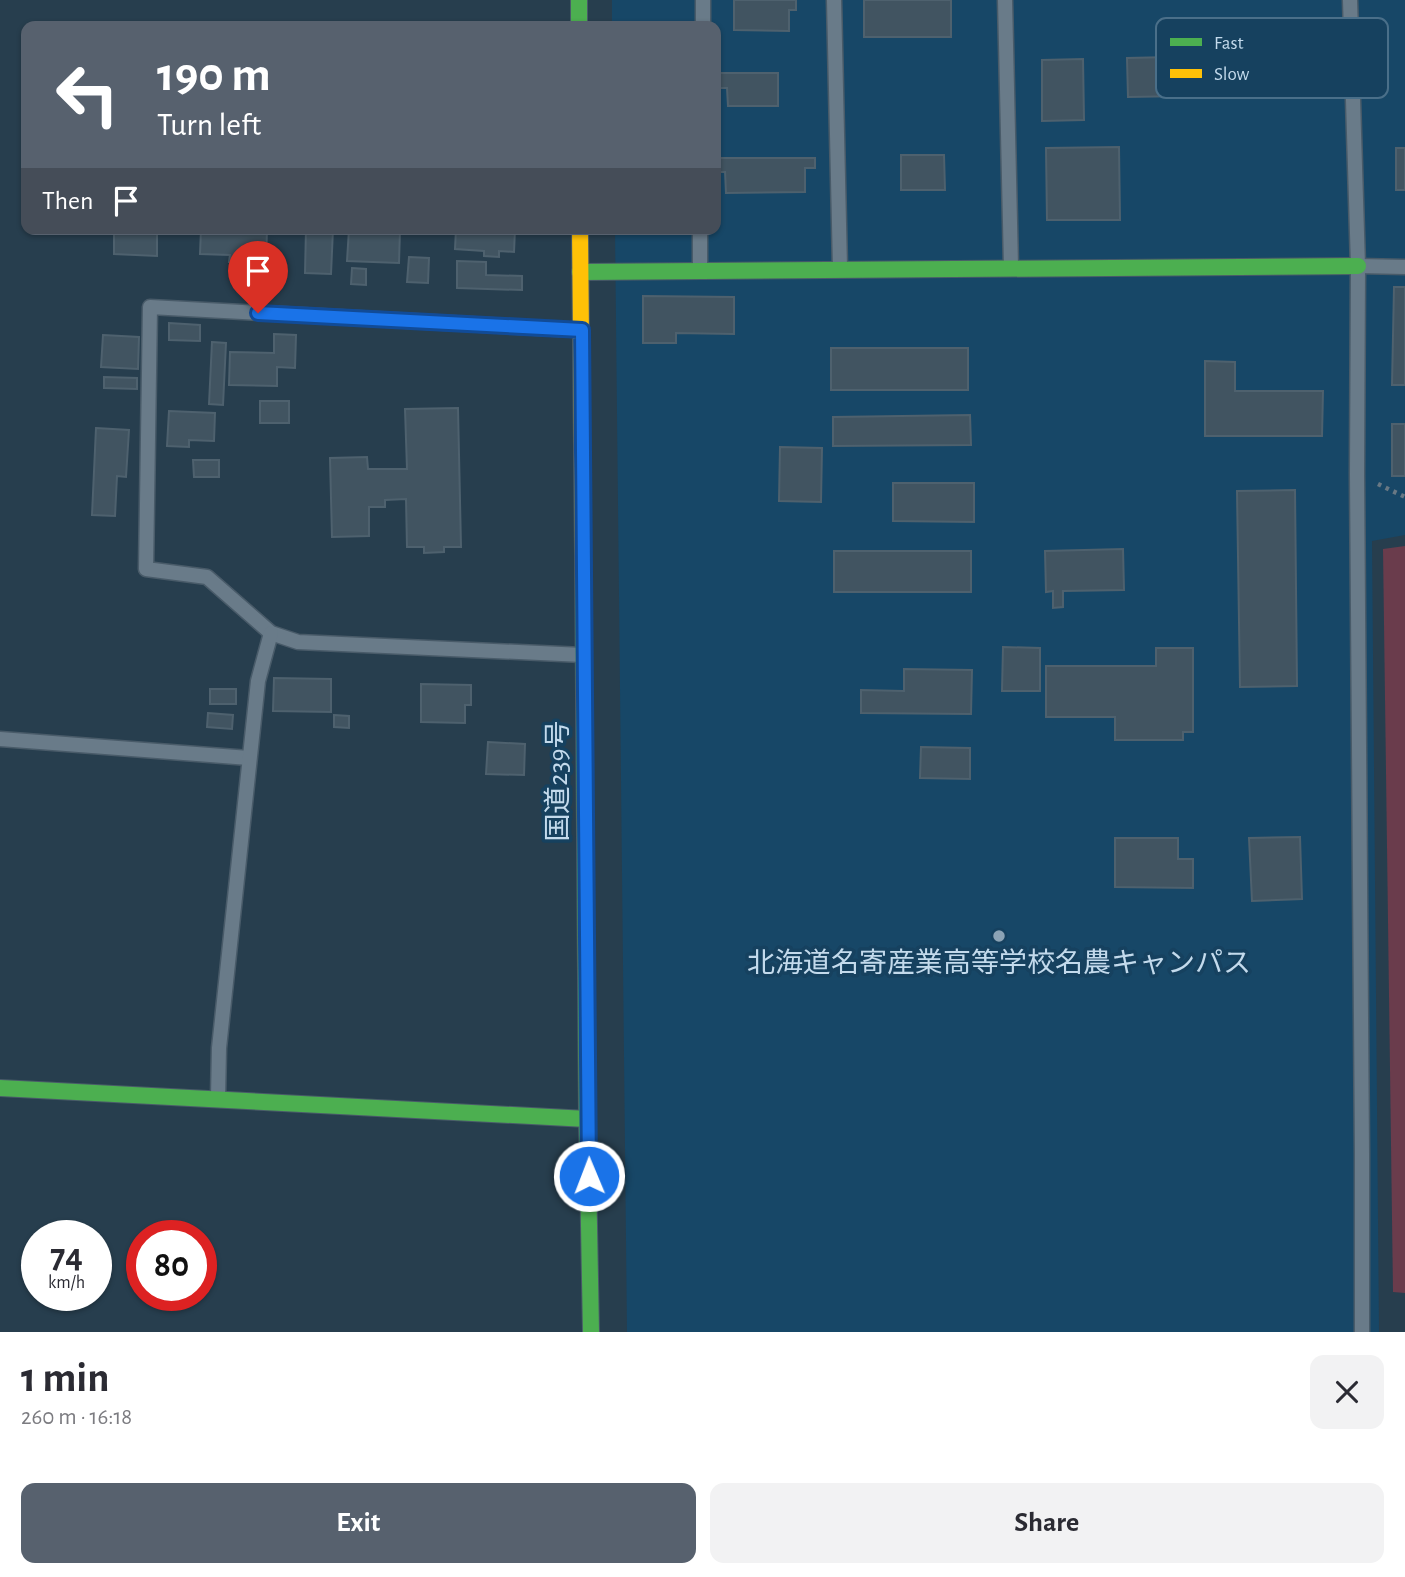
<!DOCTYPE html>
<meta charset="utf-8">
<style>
body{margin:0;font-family:"Alegreya Sans","Noto Sans JP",sans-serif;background:#f2f2f3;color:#2b2b33;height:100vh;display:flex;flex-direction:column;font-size:26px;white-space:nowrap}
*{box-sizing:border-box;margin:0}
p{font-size:23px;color:#7c7c81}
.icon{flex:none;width:38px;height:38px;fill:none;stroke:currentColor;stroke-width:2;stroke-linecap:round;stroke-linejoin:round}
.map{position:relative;height:1332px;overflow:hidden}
.panel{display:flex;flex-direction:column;background:#fff;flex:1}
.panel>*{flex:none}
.hud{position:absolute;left:21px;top:21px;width:700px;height:214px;border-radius:14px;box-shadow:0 2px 5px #0004;background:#57616e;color:#fff;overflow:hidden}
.speed{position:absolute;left:21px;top:1220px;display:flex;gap:14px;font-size:35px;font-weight:700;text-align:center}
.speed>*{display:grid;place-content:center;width:91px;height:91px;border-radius:50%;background:#fff;box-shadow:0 2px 5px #0004;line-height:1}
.speed small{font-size:18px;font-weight:400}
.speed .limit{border:10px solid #d22;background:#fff;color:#111}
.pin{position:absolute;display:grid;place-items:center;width:60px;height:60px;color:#fff;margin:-72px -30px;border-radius:50% 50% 50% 0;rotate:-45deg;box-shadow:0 0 7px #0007}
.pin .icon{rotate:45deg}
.me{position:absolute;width:77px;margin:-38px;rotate:359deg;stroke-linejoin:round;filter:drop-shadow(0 0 5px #0008)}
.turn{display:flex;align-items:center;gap:24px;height:147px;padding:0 21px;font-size:32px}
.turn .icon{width:91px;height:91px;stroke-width:2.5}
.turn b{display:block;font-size:49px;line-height:60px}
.then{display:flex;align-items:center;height:66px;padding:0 21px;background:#0003;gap:14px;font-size:26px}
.round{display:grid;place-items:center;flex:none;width:74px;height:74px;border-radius:14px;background:#f2f2f3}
.summary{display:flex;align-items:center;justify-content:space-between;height:119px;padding:0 21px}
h1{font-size:42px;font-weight:700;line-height:52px}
.action{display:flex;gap:14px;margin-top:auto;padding:14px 21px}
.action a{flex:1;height:80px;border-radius:14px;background:#57616e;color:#fff;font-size:28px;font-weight:700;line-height:80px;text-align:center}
.action a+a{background:#f2f2f3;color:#2b2b33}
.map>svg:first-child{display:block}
.built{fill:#174767}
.green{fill:#6a3c4c}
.building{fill:#415461;stroke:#4e616e;stroke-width:2}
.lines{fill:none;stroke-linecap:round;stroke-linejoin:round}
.lane-casing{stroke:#495b69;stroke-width:17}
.fast-casing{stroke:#495b69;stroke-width:18}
.slow-casing{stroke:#495b69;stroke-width:18}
.path{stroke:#687884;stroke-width:4.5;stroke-dasharray:3.5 5;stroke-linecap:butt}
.lane{stroke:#697b89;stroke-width:14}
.fast{stroke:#4caf50;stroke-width:16}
.slow{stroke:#ffc107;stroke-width:16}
.route-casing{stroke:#114b97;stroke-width:18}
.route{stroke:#1a73e8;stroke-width:12}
.poi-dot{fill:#8ca3b5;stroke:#16415f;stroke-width:2.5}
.labels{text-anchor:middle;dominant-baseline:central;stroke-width:7;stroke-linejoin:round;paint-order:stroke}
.street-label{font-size:28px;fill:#c3daec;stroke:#16415f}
.poi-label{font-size:28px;fill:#c3daec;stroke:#16415f}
.key{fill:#16415f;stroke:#4a6f89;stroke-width:2}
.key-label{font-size:19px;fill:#c3daec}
</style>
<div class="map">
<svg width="1405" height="1332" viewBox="0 0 1405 1332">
<rect width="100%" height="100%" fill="#273e4e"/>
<path class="built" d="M612 0H1405V535L1372 541 1379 1332H627L615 229H716V26H612Z"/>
<path class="green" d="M1405 546V1293L1393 1292 1383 549Z"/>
<g class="building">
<path d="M734 0H796V10H789V31L734 30Z"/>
<rect x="864" y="0" width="87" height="37"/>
<path d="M1304 54 1305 94 1128 97 1127 58Z"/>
<path d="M1083 59 1084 120 1042 121V60Z"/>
<path d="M720 73H778V106H728L727 88H720Z"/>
<path d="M1119 147 1120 220H1047L1046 148Z"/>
<rect x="1396" y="148" width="9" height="42"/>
<path d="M901 155H944L945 190H901Z"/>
<path d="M716 158H815V168H805V192L726 193 725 172H716Z"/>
<path d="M114 229H157V256L114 254Z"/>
<path d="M201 229H267L266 263 229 262 230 255 200 254Z"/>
<path d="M306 229H333L331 274 305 273Z"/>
<path d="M349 229 400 230 399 263 347 261Z"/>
<path d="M456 229H515L514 252 499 251V257L484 256V251L455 249Z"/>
<path d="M409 257 429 258 428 283 407 282Z"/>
<path d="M457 261 486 262V275L522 276V290L457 288Z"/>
<path d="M352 268 366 269V285L351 284Z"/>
<path d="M1394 287H1405V385H1392Z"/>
<path d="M643 296 734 297V334L676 333V343H643Z"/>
<path d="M169 323 200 325V341L169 340Z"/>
<path d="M274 334 296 335 295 368 277 367V386L229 385 230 352 274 353Z"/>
<path d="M103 335 139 337 138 369 101 367Z"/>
<path d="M212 342 226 343 223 405 209 404Z"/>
<rect x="831" y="348" width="137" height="42"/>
<path d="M1205 361 1235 362V391H1323L1322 436H1205Z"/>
<path d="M104 377 137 378V389L104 388Z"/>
<rect x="260" y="401" width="29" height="22"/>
<path d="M458 408 461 547H444V552L424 553V547H407L406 499 385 500V507H369V536L332 537 330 458 367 457 368 469H407L405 409Z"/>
<path d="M169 411 215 413 214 441 189 440V447L167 446Z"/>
<path d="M970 415 971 445 833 446V417Z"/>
<rect x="1392" y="424" width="13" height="52"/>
<path d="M96 428 129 430 126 477 117 476 115 516 92 515Z"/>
<path d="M780 447 822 448 821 502 779 501Z"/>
<path d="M193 460H219V477H194Z"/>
<path d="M893 483H974V522L893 521Z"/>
<path d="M1295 490 1297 686 1240 687 1237 491Z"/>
<path d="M1123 549 1124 590 1063 591V607L1053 608V591L1046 592 1045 551Z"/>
<rect x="834" y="551" width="137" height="41"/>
<path d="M1003 647 1040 648V691H1002Z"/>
<path d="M1156 648H1193V732H1183V740H1115V717H1046V666H1156Z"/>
<path d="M904 669 972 670 971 714 861 713V690L904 691Z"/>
<path d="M274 678 331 679V712L273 711Z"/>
<path d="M421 684 471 685V705H465V723L421 722Z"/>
<rect x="210" y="689" width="26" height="15"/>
<path d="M208 713 233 715 232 729 207 727Z"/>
<path d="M334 715 349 716V728L334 727Z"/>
<path d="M488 742 525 744 524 775 486 774Z"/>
<path d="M921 747 970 748V779L920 778Z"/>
<path d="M1300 837 1302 899 1252 901 1249 838Z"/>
<path d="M1115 838H1178V859H1193V888L1115 887Z"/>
</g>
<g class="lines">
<defs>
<g id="lane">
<path d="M834 0 840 268"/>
<path d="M1005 0 1011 267"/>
<path d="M1350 0 1358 266 1357 474 1362 1153V1332"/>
<path d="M703 26V0"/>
<path d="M1359 266 1405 267"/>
<path d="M700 269V229"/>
<path d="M579 330 150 307 146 569 207 577 271 633 298 642 583 655"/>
<path d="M0 739 249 758"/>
<path d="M218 1097 219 1048 258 681 271 633"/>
</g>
<g id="fast">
<path d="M579 0V26"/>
<path d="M580 272 1358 266"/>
<path d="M583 555 587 1119 591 1332"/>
<path d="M0 1088 587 1119"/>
</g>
<path id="slow" d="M580 229 583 555"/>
</defs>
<use href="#lane" class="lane-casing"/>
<use href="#fast" class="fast-casing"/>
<use href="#slow" class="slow-casing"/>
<path class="path" d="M1378 484 1405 497"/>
<use href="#lane" class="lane"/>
<use href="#fast" class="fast"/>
<use href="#slow" class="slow"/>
</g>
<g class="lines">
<defs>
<path id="route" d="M258 313 582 330 589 1176"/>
</defs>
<use href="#route" class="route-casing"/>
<use href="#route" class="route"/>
</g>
<circle class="poi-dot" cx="999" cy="936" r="7"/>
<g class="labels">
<g class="street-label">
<text transform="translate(559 781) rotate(-90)">国道239号</text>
</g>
<g class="poi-label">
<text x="999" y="964">北海道名寄産業高等学校名農キャンパス</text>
</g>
</g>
<rect x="1156" y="18" width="232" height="80" rx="10" class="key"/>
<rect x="1170" y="38" width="32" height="8" fill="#4caf50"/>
<rect x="1170" y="69" width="32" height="9" fill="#ffc107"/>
<g class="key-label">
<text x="1214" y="49">Fast</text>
<text x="1214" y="80">Slow</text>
</g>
</svg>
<div class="speed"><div>74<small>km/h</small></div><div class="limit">80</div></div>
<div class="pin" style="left:258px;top:313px;background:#d93025"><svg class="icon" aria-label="arrive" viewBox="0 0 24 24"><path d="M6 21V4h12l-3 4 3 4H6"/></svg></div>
<svg class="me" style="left:589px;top:1176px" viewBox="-20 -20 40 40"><circle r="17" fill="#1a73e8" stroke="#fff" stroke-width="3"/><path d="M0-11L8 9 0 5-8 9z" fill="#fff"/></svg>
<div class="hud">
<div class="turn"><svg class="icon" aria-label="left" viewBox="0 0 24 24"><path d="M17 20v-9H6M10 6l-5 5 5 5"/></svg><div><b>190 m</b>Turn left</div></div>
<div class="then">Then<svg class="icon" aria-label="arrive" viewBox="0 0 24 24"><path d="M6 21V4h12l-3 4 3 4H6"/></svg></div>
</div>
</div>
<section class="panel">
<div class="summary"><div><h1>1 min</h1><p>260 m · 16:18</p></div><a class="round"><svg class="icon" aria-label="close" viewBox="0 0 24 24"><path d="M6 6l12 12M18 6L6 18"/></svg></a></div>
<div class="action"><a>Exit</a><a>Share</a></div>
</section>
